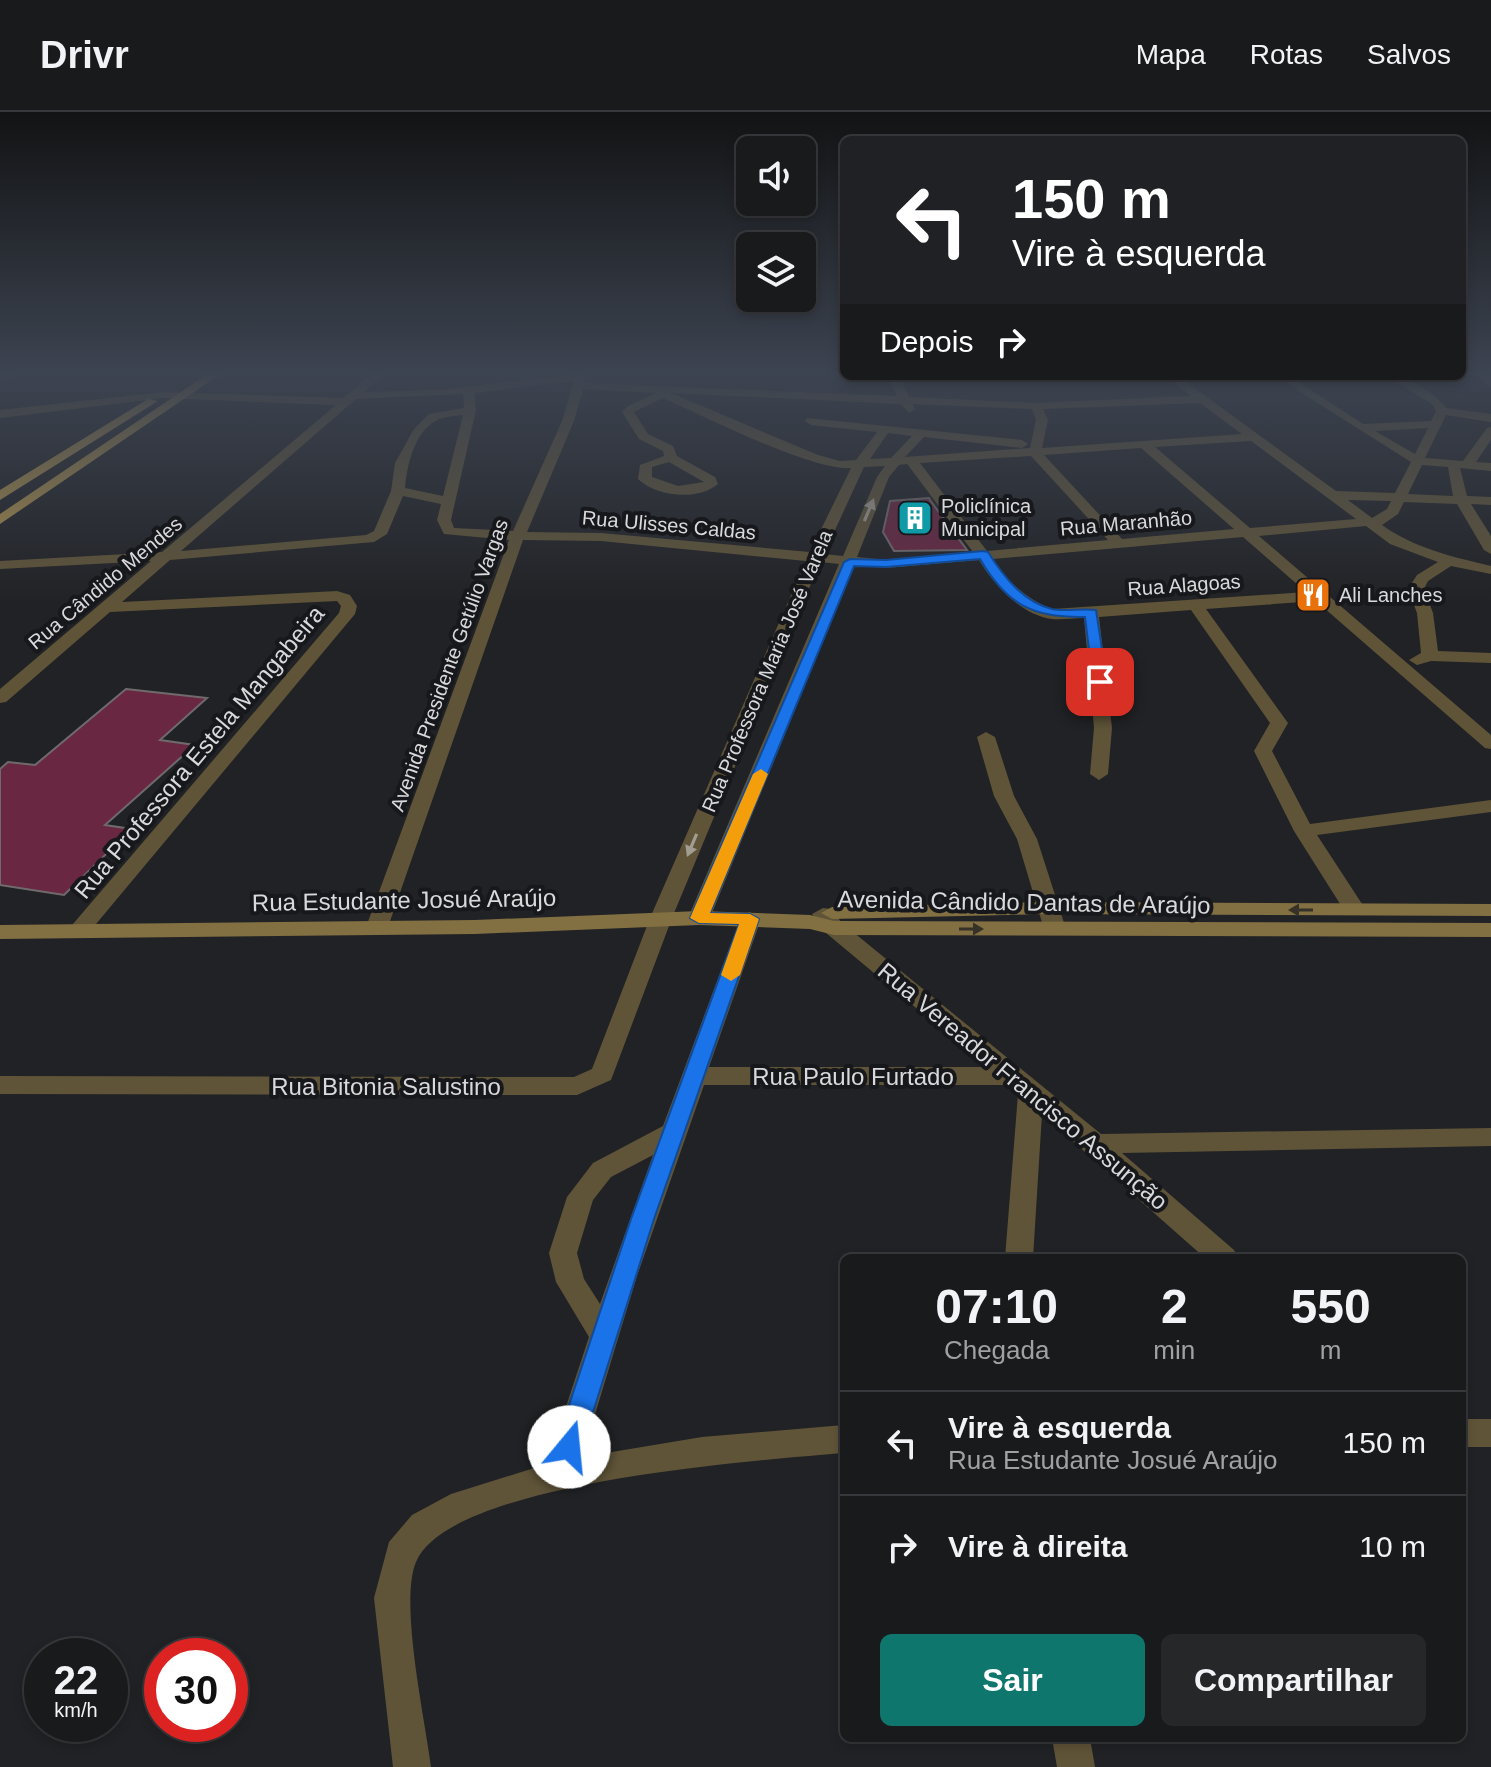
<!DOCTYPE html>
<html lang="pt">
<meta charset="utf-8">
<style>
body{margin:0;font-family:Arial,sans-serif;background:#262729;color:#f1f3f6;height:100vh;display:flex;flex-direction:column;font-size:30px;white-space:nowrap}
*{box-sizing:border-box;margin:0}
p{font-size:26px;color:#9fa1a3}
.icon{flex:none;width:44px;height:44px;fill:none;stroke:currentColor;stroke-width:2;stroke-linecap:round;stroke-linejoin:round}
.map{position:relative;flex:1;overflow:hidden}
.side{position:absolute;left:840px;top:1142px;width:626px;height:488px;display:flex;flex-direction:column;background:#191a1c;border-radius:12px;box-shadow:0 4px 12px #0003,0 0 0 2px #37383b}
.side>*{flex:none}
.top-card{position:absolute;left:840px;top:24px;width:626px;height:244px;border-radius:12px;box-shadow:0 4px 12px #0003,0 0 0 2px #37383b;background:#202124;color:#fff;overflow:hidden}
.fabs{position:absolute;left:736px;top:24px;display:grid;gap:16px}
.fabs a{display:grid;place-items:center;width:80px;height:80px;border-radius:12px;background:#191a1c;box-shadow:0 4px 12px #0003,0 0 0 2px #37383b;font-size:40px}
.speed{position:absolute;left:24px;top:1526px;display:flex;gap:16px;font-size:40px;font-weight:700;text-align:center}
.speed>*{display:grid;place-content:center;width:104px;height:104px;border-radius:50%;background:#191a1c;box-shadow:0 4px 12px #0003,0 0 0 2px #37383b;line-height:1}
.speed small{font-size:20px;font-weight:400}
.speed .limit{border:12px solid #d22;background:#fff;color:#111}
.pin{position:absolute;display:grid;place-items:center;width:68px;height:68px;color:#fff;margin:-34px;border-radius:16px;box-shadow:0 4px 12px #0006}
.me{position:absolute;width:88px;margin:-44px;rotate:17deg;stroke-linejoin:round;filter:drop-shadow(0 0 6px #0008)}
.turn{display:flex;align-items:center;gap:28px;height:168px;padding:0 40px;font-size:36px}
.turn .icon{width:104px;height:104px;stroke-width:2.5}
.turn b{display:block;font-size:56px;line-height:68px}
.then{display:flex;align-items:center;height:76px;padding:0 40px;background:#0003;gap:16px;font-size:30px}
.eta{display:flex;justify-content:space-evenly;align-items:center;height:136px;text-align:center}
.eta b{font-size:48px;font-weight:700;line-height:56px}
.cta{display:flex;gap:16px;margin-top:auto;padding:16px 40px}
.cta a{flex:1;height:92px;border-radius:12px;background:#0f766e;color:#fff;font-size:32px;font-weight:700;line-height:92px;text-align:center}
.cta a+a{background:#262729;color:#f1f3f6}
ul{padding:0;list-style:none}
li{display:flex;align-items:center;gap:24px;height:104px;padding:0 40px;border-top:2px solid #37383b}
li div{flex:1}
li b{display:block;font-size:30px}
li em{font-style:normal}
header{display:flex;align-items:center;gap:48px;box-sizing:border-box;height:112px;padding:0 40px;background:#191a1c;border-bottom:2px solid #37383b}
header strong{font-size:38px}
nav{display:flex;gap:44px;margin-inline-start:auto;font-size:28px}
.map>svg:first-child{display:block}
.building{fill:#692742;stroke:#6f6b6c;stroke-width:2}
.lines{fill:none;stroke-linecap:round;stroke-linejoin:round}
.minor{fill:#5f5438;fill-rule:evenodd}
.secondary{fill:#826f42;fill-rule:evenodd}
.trunk{fill:#a98e4b;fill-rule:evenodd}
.oneway{fill:#a29d92}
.oneway2{fill:#373227}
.route{fill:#1a73e8;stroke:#114b97;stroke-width:2}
.slow{fill:#f59e0b}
.labels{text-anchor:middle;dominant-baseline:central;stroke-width:8;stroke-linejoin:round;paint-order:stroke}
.far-poi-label{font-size:20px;fill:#d9d9dc;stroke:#17181b;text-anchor:start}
.far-street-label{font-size:20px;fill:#d9d9dc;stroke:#17181b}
.street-label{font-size:24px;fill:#d9d9dc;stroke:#17181b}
</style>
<header>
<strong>Drivr</strong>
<nav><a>Mapa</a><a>Rotas</a><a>Salvos</a></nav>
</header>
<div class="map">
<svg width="1491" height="1655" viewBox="0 0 1491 1655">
<rect width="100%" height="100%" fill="#212225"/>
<g class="building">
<path d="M929 386 930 388 967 438 894 439 883 420 890 389Z"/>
<path d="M126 577 207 586 160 628 195 633 105 713 132 717 64 783 0 773V657L8 650 35 653Z"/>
</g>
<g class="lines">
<g class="minor">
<path d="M0 261H23L0 267Z"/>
<path d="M373 261H385L364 280 441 278 585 261 584 271 897 284 887 264H899L909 285 1036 291 1191 284 1165 264H1178L1336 379 1395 381 1411 350 1275 264H1289L1363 312 1431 309 1436 299 1432 292 1386 264C1406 264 1434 279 1446 296L1491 302V310L1446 303 1425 346 1463 349 1487 316 1491 315V328L1476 350 1491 351V359L1460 356 1467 384 1491 385V393L1471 392 1491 424V442L1484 438 1457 392 1404 390 1398 402 1382 413C1414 436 1453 445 1491 454V462L1451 454 1428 469 1424 477 1433 501 1438 539 1491 541V551L1431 549 1417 553 1409 548 1421 541 1417 501 1408 477 1417 463 1438 450 1390 432 1366 414 1259 424 1491 623V637L1485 636 1316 489 1206 497 1288 611 1272 639 1310 712 1491 688V700L1317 723 1366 798 1363 803H1347L1294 719 1254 639 1270 611 1191 498 1099 505 1112 616 1108 662 1099 668 1090 662 1094 616 1084 506C1073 506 1062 508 1052 507 1021 503 994 473 979 448L886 456 854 453 710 806 699 813 691 811 688 806 839 452 820 450 672 806 611 968 577 983 0 982V964L574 965 592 957 650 806 806 449 601 429 523 428 388 815 377 822 366 815 509 428 444 422 437 408 441 392 403 384 387 422 374 430 170 448 122 490 337 479 350 483 357 494 355 502 86 824H70L67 819 339 501 341 494 337 489 110 500 6 590 0 591V577L151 449 0 457V449L162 440 336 293 163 286 0 306V298L163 280 343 286ZM574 269 562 309 513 419 454 416 451 408 476 298 474 281ZM583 277 656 281 628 294 622 300 639 327 663 339 664 344 640 353 638 367C657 385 698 389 718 372L715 365 677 344 673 334 648 322 634 300 663 286C704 304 811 359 851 356L810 440 601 421 527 420 574 309ZM671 281 901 292 909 301 915 297 912 292 1032 297 1036 308 1030 336 905 345 924 325 1022 336 1028 332 1022 328 807 306 805 309 811 313 877 320 856 348 840 349 818 343ZM463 282 464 296 429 302 414 317 395 351 391 379 374 419 366 423 181 439 356 287ZM1200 291 1242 322 1042 336 1048 308 1043 297ZM463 303 443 384 405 376C407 354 414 320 437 308 444 304 456 304 463 303ZM1428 316 1415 342 1375 319ZM888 321 912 324 891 346 870 347ZM1251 329 1356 407 1250 416 1155 335ZM1141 336 1234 417 1122 427 1044 343ZM1031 344 1108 428 987 439 920 351ZM669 350 704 370 678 374 652 365V355ZM907 352 908 353 973 440 886 448 857 445 889 365 899 353ZM1422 353 1448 355 1453 384 1408 382ZM885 354 877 365 843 444 824 442 864 355ZM1348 388 1391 389 1387 397 1372 406ZM1243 425 1306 480 1053 497C1029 489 1006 469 993 447Z"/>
<path d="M1478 261H1489L1491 275 1487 274Z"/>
<path d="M986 620 995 625 1014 684 1037 727 1066 817 1063 822H1047L1044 817 1017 727 994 684 977 625Z"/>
<path d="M823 796 831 797 842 811 1101 1022 1491 1016V1034L1122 1041 1234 1138 1238 1146H1205L1042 1002 1033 1146H1005L1018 982 1007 973H704L637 1164 582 1345 702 1325 844 1313V1341C763 1348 449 1369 416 1450 399 1490 425 1607 431 1655H393L374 1486 389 1430 412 1403 451 1382 547 1352 589 1225 556 1170 549 1141 567 1085 593 1051 663 1014 742 802 750 800 761 807 709 955H987L826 821 812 802ZM653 1043 600 1192 584 1167 577 1141 593 1088 611 1065Z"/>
<rect x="1462" y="1307" width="29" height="28"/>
<path d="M1052 1626H1090L1095 1655H1057Z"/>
</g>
<g class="secondary">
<path d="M1047 790 1491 792V804L1047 802 832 807 821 801 832 795Z"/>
<path d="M699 799 810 803 834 809 1491 811V825L834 823 810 817 699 813 475 822 0 827V813L475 808Z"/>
</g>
<g class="trunk">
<path d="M209 261H222L0 412V402Z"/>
<path d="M148 287 158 289 0 388V378Z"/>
</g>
</g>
<defs><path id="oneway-solid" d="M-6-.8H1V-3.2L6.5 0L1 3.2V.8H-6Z" transform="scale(2)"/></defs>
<g class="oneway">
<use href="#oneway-solid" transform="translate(869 398) rotate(-67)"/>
<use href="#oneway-solid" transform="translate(692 733) rotate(113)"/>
</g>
<g class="oneway2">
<use href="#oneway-solid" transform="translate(1301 798) rotate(-180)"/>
<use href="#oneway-solid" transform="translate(971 817)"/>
</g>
<linearGradient id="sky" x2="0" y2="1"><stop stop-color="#121314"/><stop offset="0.53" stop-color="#3d4451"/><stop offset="1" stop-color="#3d4451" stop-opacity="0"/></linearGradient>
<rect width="1491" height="493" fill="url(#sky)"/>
<path class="route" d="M983 439 988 440C1003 464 1023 490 1052 497 1066 500 1082 496 1096 498L1107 570 1100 574 1093 570 1085 505C1033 506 1007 493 980 447L886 455 854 454 710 801 750 802 759 807 654 1107 582 1335 578 1343 569 1347 559 1343 555 1335 631 1107 739 812 699 811 690 806 844 450 850 447 886 448Z"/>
<path class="slow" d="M761 657 768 662 710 801 750 802 759 807 740 863 731 869 721 863 739 812 699 811 690 806 753 662Z"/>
<defs>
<symbol id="building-square" viewBox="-11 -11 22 22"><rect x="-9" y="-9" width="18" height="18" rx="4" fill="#0f9aa8" stroke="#17181b"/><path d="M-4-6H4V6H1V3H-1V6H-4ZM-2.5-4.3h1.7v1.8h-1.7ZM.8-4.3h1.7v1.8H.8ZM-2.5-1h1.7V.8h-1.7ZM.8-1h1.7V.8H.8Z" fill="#fff"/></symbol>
<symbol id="restaurant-square" viewBox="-11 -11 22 22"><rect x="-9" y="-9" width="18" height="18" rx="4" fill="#e8710a" stroke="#17181b"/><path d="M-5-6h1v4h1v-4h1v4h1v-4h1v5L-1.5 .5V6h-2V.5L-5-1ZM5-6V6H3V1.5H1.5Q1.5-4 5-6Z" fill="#fff"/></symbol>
</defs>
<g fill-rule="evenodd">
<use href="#building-square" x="895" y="386" width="40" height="40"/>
<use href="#restaurant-square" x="1293" y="463" width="40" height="40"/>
</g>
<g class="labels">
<g class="far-poi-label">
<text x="941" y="394">Policlínica<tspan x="941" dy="23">Municipal</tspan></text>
<text x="1339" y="483">Ali Lanches</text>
</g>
<g class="far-street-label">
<text transform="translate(1126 411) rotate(-5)">Rua Maranhão</text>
<text transform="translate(669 413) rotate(5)">Rua Ulisses Caldas</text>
<text transform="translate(105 471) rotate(-40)">Rua Cândido Mendes</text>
<text transform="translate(1184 473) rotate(-4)">Rua Alagoas</text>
<text transform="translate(449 553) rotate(-70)">Avenida Presidente Getúlio Vargas</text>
<text transform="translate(767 559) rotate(-67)">Rua Professora Maria José Varela</text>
</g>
<g class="street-label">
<text transform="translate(199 640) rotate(-50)">Rua Professora Estela Mangabeira</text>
<text transform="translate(404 788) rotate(-1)">Rua Estudante Josué Araújo</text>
<text transform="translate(1024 790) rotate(1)">Avenida Cândido Dantas de Araújo</text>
<text x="853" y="964">Rua Paulo Furtado</text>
<text x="386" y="974">Rua Bitonia Salustino</text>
<text transform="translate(1023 974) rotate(40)">Rua Vereador Francisco Assunção</text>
</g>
</g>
</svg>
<div class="fabs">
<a><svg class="icon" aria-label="sound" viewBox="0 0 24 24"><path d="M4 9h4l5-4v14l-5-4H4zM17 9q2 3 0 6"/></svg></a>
<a><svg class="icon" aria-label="layers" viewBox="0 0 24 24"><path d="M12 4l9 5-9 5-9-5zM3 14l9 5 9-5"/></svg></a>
</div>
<div class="speed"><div>22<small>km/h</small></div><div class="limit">30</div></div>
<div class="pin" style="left:1100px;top:570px;background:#d93025"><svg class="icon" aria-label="arrive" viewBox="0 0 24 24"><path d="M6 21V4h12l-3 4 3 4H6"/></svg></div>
<svg class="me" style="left:569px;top:1335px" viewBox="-20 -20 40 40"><circle r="19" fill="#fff"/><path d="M0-13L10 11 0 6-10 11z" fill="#1a73e8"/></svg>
<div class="top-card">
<div class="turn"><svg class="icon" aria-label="left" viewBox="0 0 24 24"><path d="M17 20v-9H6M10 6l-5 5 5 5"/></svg><div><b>150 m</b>Vire à esquerda</div></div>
<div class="then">Depois<svg class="icon" aria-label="right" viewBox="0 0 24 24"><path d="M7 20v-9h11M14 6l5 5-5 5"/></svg></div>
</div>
<section class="side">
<div class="eta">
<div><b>07:10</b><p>Chegada</p></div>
<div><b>2</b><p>min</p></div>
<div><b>550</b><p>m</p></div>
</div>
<ul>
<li><svg class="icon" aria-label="left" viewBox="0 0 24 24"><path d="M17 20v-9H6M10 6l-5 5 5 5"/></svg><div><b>Vire à esquerda</b><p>Rua Estudante Josué Araújo</p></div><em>150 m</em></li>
<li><svg class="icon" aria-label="right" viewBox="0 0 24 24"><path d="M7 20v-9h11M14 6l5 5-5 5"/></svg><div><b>Vire à direita</b></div><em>10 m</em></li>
</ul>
<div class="cta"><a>Sair</a><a>Compartilhar</a></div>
</section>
</div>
